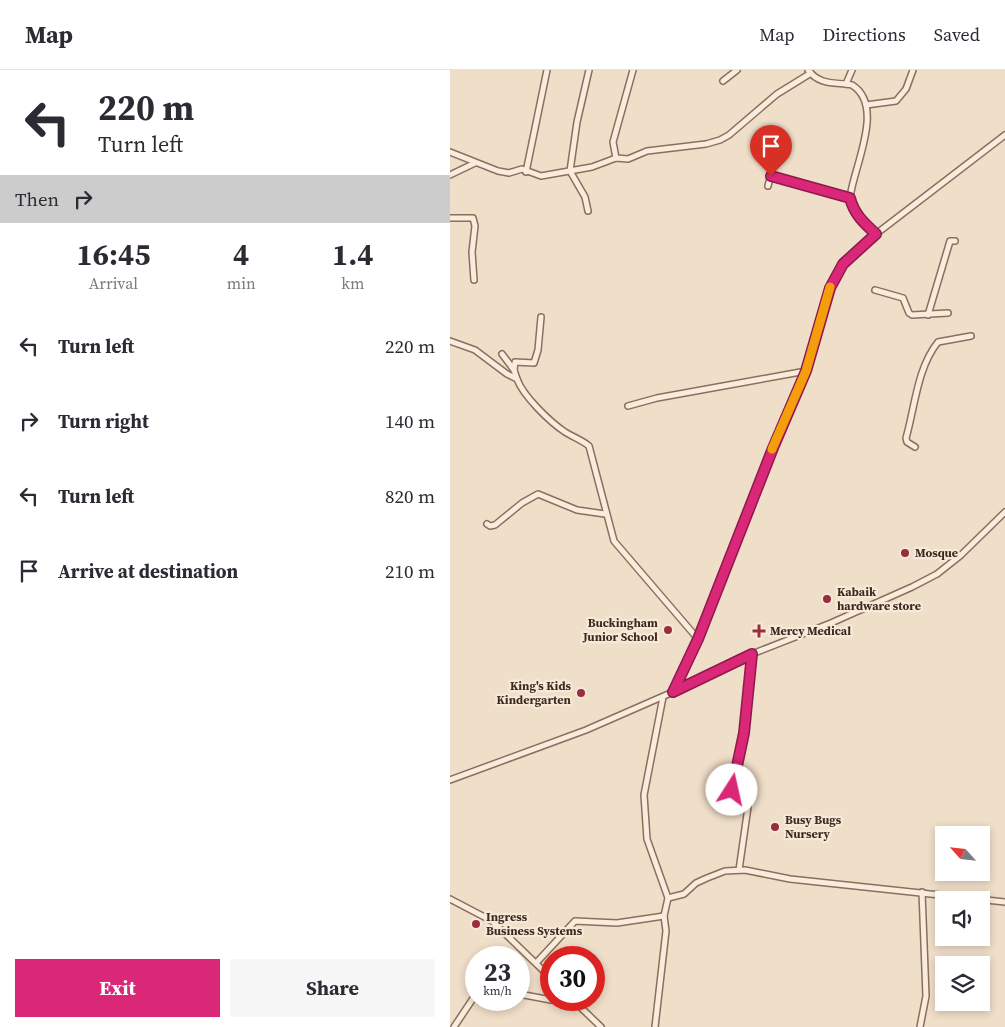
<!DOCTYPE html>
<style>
body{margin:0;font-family:"Source Serif 4",serif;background:#f7f7f7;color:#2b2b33;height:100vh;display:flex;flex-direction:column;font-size:19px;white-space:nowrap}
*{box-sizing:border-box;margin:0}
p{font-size:16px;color:#7c7c81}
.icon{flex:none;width:28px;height:28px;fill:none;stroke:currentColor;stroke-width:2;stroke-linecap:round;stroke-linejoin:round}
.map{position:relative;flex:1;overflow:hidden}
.sheet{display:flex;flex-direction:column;background:#fff;width:450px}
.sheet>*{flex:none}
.banner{background:#fff;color:#2b2b33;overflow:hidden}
.needle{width:32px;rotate:297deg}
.controls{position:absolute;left:485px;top:756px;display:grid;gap:10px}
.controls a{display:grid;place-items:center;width:55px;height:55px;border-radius:0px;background:#fff;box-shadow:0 2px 8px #0003;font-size:25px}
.speed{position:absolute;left:15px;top:876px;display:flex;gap:10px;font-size:25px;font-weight:700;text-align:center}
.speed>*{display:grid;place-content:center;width:65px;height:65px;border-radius:50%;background:#fff;box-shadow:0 2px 8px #0003;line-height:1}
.speed small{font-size:12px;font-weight:400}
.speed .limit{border:8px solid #d22;background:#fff;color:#111}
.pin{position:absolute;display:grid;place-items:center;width:42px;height:42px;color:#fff;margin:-51px -21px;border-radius:50% 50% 50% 0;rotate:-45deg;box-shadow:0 0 5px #0007}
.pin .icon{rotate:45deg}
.me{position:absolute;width:55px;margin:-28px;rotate:10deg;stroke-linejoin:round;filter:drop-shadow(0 0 4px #0008)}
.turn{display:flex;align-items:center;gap:18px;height:105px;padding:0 15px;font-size:22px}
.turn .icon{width:65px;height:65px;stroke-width:2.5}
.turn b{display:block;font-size:35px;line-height:42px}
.then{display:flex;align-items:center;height:48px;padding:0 15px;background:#0003;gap:10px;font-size:19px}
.eta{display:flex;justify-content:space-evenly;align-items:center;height:85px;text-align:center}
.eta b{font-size:30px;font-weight:700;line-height:35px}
.button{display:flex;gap:10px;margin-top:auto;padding:10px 15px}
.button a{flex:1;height:58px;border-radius:0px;background:#db2777;color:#fff;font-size:20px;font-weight:700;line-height:58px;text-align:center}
.button a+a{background:#f7f7f7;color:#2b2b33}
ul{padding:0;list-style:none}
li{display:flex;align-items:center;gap:15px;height:75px;padding:0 15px}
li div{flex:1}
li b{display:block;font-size:19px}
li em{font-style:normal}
header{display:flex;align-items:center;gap:30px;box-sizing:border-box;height:70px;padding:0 25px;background:#fff;border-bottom:1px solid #e1e1e2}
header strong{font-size:24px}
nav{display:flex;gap:28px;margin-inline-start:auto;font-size:18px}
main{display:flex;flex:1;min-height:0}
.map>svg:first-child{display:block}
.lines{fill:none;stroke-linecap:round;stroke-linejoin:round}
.minor-casing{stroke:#8b6f5d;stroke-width:8}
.minor{stroke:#f9ecdc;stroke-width:5}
.route-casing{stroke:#8e194d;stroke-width:12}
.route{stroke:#db2777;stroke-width:9}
.slow{stroke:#f59e0b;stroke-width:9}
.poi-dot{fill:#9b2c3d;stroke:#f6e9d8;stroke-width:2}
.labels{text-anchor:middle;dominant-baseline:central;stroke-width:4.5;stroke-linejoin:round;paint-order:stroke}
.poi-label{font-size:12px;font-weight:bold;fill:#3c2920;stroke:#f6e9d8;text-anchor:start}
</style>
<header>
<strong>Map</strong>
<nav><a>Map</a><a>Directions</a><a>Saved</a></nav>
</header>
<main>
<section class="sheet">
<div class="banner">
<div class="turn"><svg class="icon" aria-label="left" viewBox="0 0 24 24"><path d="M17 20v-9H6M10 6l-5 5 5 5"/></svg><div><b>220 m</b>Turn left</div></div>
<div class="then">Then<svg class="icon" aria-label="right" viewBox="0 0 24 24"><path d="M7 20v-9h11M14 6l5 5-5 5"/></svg></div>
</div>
<div class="eta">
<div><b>16:45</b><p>Arrival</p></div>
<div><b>4</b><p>min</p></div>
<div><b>1.4</b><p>km</p></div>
</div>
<ul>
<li><svg class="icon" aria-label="left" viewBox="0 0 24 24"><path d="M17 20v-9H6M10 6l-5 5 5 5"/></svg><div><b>Turn left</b></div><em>220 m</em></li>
<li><svg class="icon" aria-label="right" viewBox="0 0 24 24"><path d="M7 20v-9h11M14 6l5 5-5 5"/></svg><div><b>Turn right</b></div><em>140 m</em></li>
<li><svg class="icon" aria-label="left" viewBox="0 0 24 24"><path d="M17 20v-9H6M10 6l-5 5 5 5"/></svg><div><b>Turn left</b></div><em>820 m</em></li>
<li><svg class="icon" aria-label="arrive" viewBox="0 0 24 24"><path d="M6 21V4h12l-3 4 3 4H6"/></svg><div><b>Arrive at destination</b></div><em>210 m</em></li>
</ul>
<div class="button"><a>Exit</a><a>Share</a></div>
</section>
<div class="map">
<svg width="555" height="957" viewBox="0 0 555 957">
<rect width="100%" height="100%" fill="#efdec8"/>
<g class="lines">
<defs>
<g id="minor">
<path d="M358 0C370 16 386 12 402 15 436 36 403 98 400 128 404 144 414 153 426 164"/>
<path d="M273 11 287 0"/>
<path d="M396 14 402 0"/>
<path d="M416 35 446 31 456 19 463 0"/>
<path d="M0 82 48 101 59 103 72 99 91 106 142 97 166 88 178 89 197 81 256 74 270 70 279 65 327 24 361 3"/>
<path d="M166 88 163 72 183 0"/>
<path d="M76 102 97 0"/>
<path d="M0 105 25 93"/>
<path d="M318 116 320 108 323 105 400 128"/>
<path d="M138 141 135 127 120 101 127 52 139 0"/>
<path d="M0 148H23L25 156 22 182 24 210"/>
<path d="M425 220 453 228 459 243 462 245 498 243"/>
<path d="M478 245 500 171H505"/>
<path d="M0 271 25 280 57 304 67 309C73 326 100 352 115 362 123 367 132 370 139 376L164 471 248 569"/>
<path d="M52 284 64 300 67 309"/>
<path d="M64 300 65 292 84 293 88 280 91 247"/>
<path d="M178 336 207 328 356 301"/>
<path d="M465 377 457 372 456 368C465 337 467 298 488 272L521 266"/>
<path d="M37 454 40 456 45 455 72 433 88 424 127 440 155 444"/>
<path d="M223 622 248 569 323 377 356 301 380 218 393 194 426 164 555 65"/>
<path d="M0 710 136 660 223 622 302 584 381 553 462 517 487 504 511 485 555 442"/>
<path d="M289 800 298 737 282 720 294 663 302 584"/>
<path d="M218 828 234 824 246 813 257 808 275 801 295 800 340 809 555 832"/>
<path d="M0 829 42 851 101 908"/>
<path d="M87 892 125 851 167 853 214 846"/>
<path d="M69 924 101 930"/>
<path d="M103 930 129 936"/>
<path d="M123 930 151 957"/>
<path d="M4 957 26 924"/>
<path d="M205 957 216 861 214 846 218 828 197 769 194 725 213 627"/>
<path d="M470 957 476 926 472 822"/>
</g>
</defs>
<use href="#minor" class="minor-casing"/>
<use href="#minor" class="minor"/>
</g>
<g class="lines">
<defs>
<path id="route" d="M282 720 294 663 302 584 223 622 248 569 323 378 356 301 380 218 393 194 426 164C414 153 404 144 400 128L321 106"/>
</defs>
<use href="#route" class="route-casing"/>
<use href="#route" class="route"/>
<path class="slow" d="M322 379 356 301 380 217"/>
</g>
<g class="poi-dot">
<circle cx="455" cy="483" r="5"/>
<circle cx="377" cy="529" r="5"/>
<circle cx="218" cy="560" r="5"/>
<path d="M306.5 553.5h5v5h5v5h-5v5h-5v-5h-5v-5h5z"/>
<circle cx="131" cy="623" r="5"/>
<circle cx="325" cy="757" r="5"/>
<circle cx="26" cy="854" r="5"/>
</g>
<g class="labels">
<g class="poi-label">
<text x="465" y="483">Mosque</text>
<text x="387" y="522">Kabaik<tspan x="387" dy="14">hardware store</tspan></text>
<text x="208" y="553" text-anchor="end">Buckingham<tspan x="208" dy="14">Junior School</tspan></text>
<text x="320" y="561">Mercy Medical</text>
<text x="121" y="616" text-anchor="end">King's Kids<tspan x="121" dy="14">Kindergarten</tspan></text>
<text x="335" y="750">Busy Bugs<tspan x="335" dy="14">Nursery</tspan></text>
<text x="36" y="847">Ingress<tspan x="36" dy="14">Business Systems</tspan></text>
</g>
</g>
</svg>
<div class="controls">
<a><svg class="needle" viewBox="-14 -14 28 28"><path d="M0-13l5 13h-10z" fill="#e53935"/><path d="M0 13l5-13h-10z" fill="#7c7c81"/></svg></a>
<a><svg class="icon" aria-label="sound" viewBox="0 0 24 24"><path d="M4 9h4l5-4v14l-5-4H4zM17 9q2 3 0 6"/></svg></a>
<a><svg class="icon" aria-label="layers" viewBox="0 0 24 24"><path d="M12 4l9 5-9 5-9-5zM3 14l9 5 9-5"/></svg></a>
</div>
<div class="speed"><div>23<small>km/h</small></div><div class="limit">30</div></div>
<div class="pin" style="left:321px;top:106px;background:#d93025"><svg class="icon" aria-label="arrive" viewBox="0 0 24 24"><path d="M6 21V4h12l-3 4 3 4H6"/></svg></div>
<svg class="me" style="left:282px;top:720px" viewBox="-20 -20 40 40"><circle r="19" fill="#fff"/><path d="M0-13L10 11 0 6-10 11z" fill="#db2777"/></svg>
</div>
</main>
